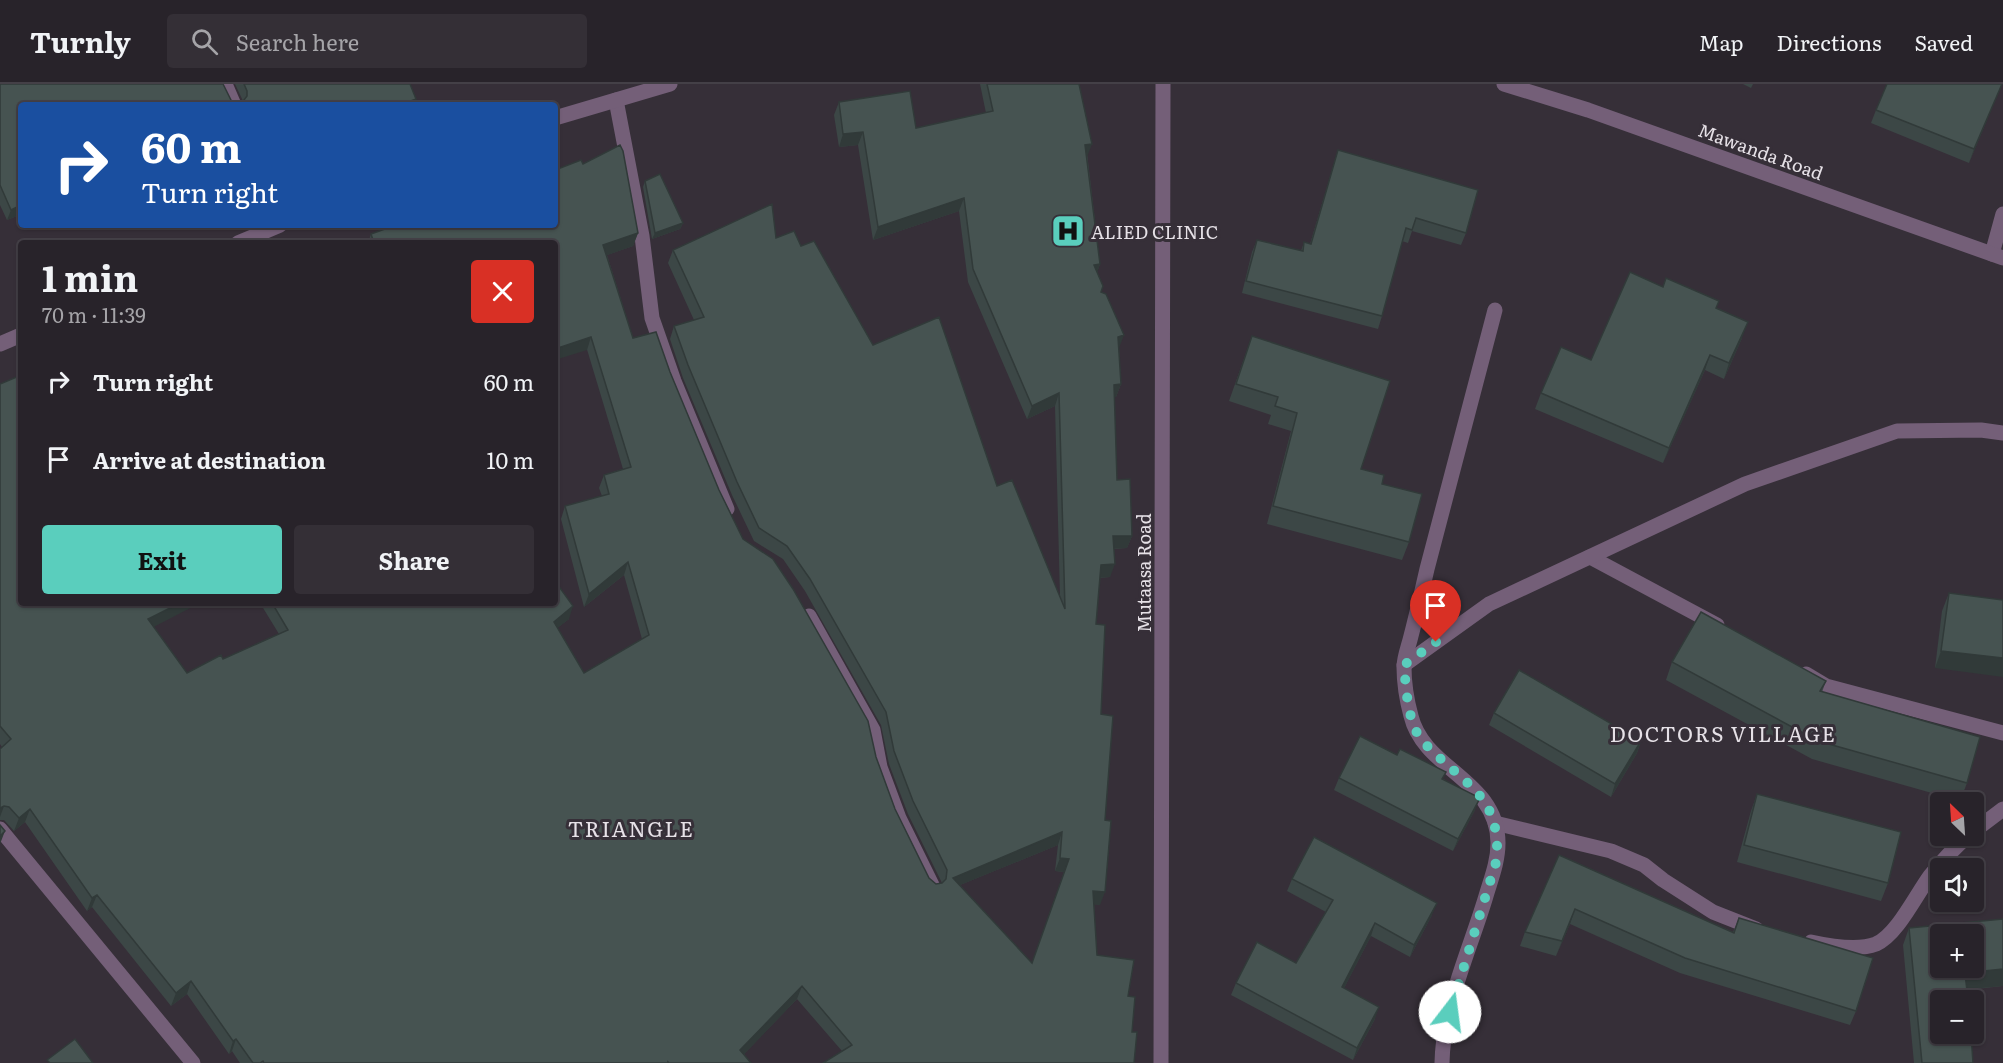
<!DOCTYPE html>
<meta charset="utf-8">
<style>
body{margin:0;font-family:Literata,serif;background:#342f36;color:#f1f3f6;height:100vh;display:flex;flex-direction:column;font-size:22px;white-space:nowrap}
*{box-sizing:border-box;margin:0}
p{font-size:20px;color:#a5a4a8}
.icon{flex:none;width:33px;height:33px;fill:none;stroke:currentColor;stroke-width:2;stroke-linecap:round;stroke-linejoin:round}
.map{position:relative;flex:1;overflow:hidden}
.drawer{position:absolute;left:18px;top:156px;width:540px;height:366px;display:flex;flex-direction:column;background:#28232a;border-radius:6px;box-shadow:0 2px 4px #0004,0 0 0 2px #444047}
.drawer>*{flex:none}
.guide{position:absolute;left:18px;top:18px;width:540px;height:126px;border-radius:6px;box-shadow:0 2px 4px #0004,0 0 0 2px #444047;background:#1a4fa0;color:#fff;overflow:hidden}
.needle{width:39px;rotate:335deg}
.buttons{position:absolute;left:1930px;top:708px;display:grid;gap:12px}
.buttons a{display:grid;place-items:center;width:54px;height:54px;border-radius:6px;background:#28232a;box-shadow:0 2px 4px #0004,0 0 0 2px #444047;font-size:30px}
.pin{position:absolute;display:grid;place-items:center;width:51px;height:51px;color:#fff;margin:-62px -26px;border-radius:50% 50% 50% 0;rotate:-45deg;box-shadow:0 0 6px #0007}
.pin .icon{rotate:45deg}
.me{position:absolute;width:66px;margin:-33px;rotate:15deg;stroke-linejoin:round;filter:drop-shadow(0 0 4px #0008)}
.turn{display:flex;align-items:center;gap:21px;height:126px;padding:0 24px;font-size:27px}
.turn .icon{width:78px;height:78px;stroke-width:2.5}
.turn b{display:block;font-size:42px;line-height:51px}
.round{display:grid;place-items:center;flex:none;width:63px;height:63px;border-radius:6px;background:#342f36}
.overview{display:flex;align-items:center;justify-content:space-between;height:102px;padding:0 24px}
h1{font-size:36px;font-weight:700;line-height:45px}
.cta{display:flex;gap:12px;margin-top:auto;padding:12px 24px}
.cta a{flex:1;height:69px;border-radius:6px;background:#5acebd;color:#111;font-size:24px;font-weight:700;line-height:69px;text-align:center}
.cta a+a{background:#342f36;color:#f1f3f6}
ul{padding:0;list-style:none}
li{display:flex;align-items:center;gap:18px;height:78px;padding:0 24px}
li div{flex:1}
li b{display:block;font-size:22px}
li em{font-style:normal}
header{display:flex;align-items:center;gap:36px;box-sizing:border-box;height:84px;padding:0 30px;background:#28232a;border-bottom:2px solid #444047}
header strong{font-size:28px}
nav{display:flex;gap:33px;margin-inline-start:auto;font-size:21px}
.search{width:420px;height:54px;background:#342f36;display:flex;align-items:center;gap:15px;box-sizing:border-box;padding:0 21px;border-radius:6px;color:#a5a4a8;font-size:22px}
.map>svg:first-child{display:block}
.lines{fill:none;stroke-linecap:round;stroke-linejoin:round}
.minor{stroke:#745f78;stroke-width:15}
.tertiary{stroke:#745f78;stroke-width:15}
.wall{fill:#3c4746;fill-rule:evenodd}
.shaded-wall{fill:#313a39}
.building{fill:#465351;stroke:#313a39;stroke-width:1.5;fill-rule:evenodd}
.route{stroke:#5acebd;stroke-width:10;stroke-dasharray:0 18}
.labels{text-anchor:middle;dominant-baseline:central;stroke-width:6;stroke-linejoin:round;paint-order:stroke}
.street-label{font-size:18px;fill:#e6e1e7;stroke:#362f38}
.poi-label{font-size:18px;fill:#e6e1e7;stroke:#362f38;text-anchor:start}
.quarter-label{font-size:21px;letter-spacing:1.5px;fill:#e6e1e7;stroke:#362f38}
</style>
<header>
<strong>Turnly</strong>
<div class="search"><svg class="icon" aria-label="search" viewBox="0 0 24 24"><circle cx="10" cy="10" r="6"/><path d="M15 15l6 6"/></svg>Search here</div>
<nav><a>Map</a><a>Directions</a><a>Saved</a></nav>
</header>
<div class="map">
<svg width="2003" height="979" viewBox="0 0 2003 979">
<rect width="100%" height="100%" fill="#362f38"/>
<g class="lines">
<g class="minor">
<path d="M225 0 234 21"/>
<path d="M616 16 642 152 652 234 674 297 727 425"/>
<path d="M1992 170 2003 130"/>
<path d="M1590 473 1717 541"/>
<path d="M809 532 873 646 880 683 899 734 933 803"/>
<path d="M1404 581 1489 520 1745 400 1897 347 1981 346 2003 349"/>
<path d="M1806 590 1826 602 2003 649"/>
<path d="M1495 739 1611 767 1644 781 1663 796 1713 828 1756 845"/>
<path d="M0 745 193 979"/>
<path d="M1974 747 2003 725"/>
<path d="M1811 858C1829 862 1858 867 1876 860 1897 851 1916 811 1930 792 1942 777 1954 764 1968 752"/>
<path d="M1442 979C1443 922 1470 866 1486 812 1491 795 1498 778 1498 759 1498 696 1424 686 1411 632 1407 617 1404 599 1404 583 1404 573 1409 561 1411 552 1417 529 1422 507 1427 485 1449 398 1472 312 1495 226"/>
</g>
<g class="tertiary">
<path d="M1504 0 1588 26 2003 174"/>
<path d="M555 34 670 0"/>
<path d="M238 159 280 141"/>
<path d="M0 260 21 251"/>
<path d="M1161 979 1163 0"/>
</g>
</g>
<g class="wall">
<path d="M0 0 232 18 241 20 243 17 235 0H410L416 15 413 21H21V141H29L21 145 17 132 7 136 0 121Z"/>
<path d="M980 0H1079L1100 180 1097 188 1101 208 1119 264 1121 300 1116 313H1114L1117 396 1132 452 1127 464 1114 465 1110 493 1100 494 1096 540 1101 630 1105 736 1100 821 1094 820 1097 871 842 967 797 915 744 970 751 979H240L232 967 229 970 187 910 171 922 92 823 87 827 25 738 14 747 4 736H0V665L2 663 0 660V300L21 519 154 543 187 589 223 575 279 550 260 519H555L569 535 557 544 584 589 642 555 624 491 584 523 561 435 565 422 602 412 599 404 604 391 623 385 555 159H368L371 150 555 141 583 80 638 149 633 162 607 171 633 254 670 288 719 406 743 455 876 673 895 725 929 794 936 800 942 799 908 730 889 680 881 641 805 507 783 475 754 457 732 411 683 294 670 255 674 242 694 236 668 179 673 166 776 154 801 162 873 261 997 402 1060 512 1055 322 1027 335 968 198 959 127 873 156 858 61 839 63 834 31 839 18 916 44 986 29ZM1058 761 1055 787 1064 788 1032 879 960 801Z"/>
<path d="M1743 0H1753L1751 4Z"/>
<path d="M2002 0 1969 79 1871 39 1876 26Z"/>
<path d="M1338 66 1466 149 1461 161 1412 147 1408 159 1402 157 1382 232 1378 245 1242 209 1252 168 1257 156 1301 167 1304 158 1310 160Z"/>
<path d="M645 97 683 139 680 145 652 155 643 103Z"/>
<path d="M1663 203 1719 217 1716 224 1742 254 1724 295 1705 286 1663 379 1535 325 1541 309 1591 276Z"/>
<path d="M1252 252 1361 385 1382 400 1409 458 1402 476 1267 440 1291 347 1268 340 1271 331 1229 317Z"/>
<path d="M1949 509 2003 516 1935 584 1942 527Z"/>
<path d="M1672 578 1826 597 1822 608 1967 699 1960 717 1812 675 1666 596Z"/>
<path d="M1494 629 1641 657 1637 669 1611 713 1489 641Z"/>
<path d="M1339 694 1444 695 1475 726 1453 767 1334 706Z"/>
<path d="M1757 710 1888 799 1881 817 1737 778 1751 727Z"/>
<path d="M1559 771 1733 848 1739 834 1856 927 1850 941 1680 889 1570 840 1556 872 1520 862 1525 848Z"/>
<path d="M1292 795 1432 831 1410 873 1371 852 1344 904 1375 935 1353 976 1231 911 1236 899 1296 879 1326 828 1287 807Z"/>
<path d="M1909 844 2003 902 1967 906 1973 979H1914L1903 861Z"/>
</g>
<g class="shaded-wall">
<path d="M2002 0 1969 79 1974 65Z"/>
<path d="M416 15 413 21H400Z"/>
<path d="M863 48 858 61 839 63 843 50Z"/>
<path d="M1092 60 1087 73 1085 61Z"/>
<path d="M964 114 959 127 873 156 878 143Z"/>
<path d="M21 121 17 132 7 136 11 126Z"/>
<path d="M683 139 680 145 652 155 655 149Z"/>
<path d="M22 141H29L21 145Z"/>
<path d="M638 149 633 162 599 174 603 161Z"/>
<path d="M1100 180 1096 193 1094 181Z"/>
<path d="M1748 238 1742 254 1724 295 1729 279Z"/>
<path d="M1124 251 1119 264 1113 266 1118 253Z"/>
<path d="M591 253 587 266 555 276V265Z"/>
<path d="M1710 271 1705 286 1663 379 1669 364Z"/>
<path d="M1121 300 1116 313 1109 314 1114 301Z"/>
<path d="M1059 309 1055 322 1027 335 1032 322Z"/>
<path d="M1113 452H1132L1127 464 1108 465Z"/>
<path d="M628 478 624 491 584 523 589 510Z"/>
<path d="M1115 480 1110 493 1096 494 1101 481Z"/>
<path d="M180 519H200L144 548 148 535Z"/>
<path d="M573 522 569 535 549 551 554 538Z"/>
<path d="M1941 567 2003 574V593L1935 584Z"/>
<path d="M1641 657 1637 669 1611 713 1615 700Z"/>
<path d="M1480 714 1475 726 1453 767 1458 755Z"/>
<path d="M4 722 0 733V724Z"/>
<path d="M30 725 25 738 14 747 19 734Z"/>
<path d="M5 747 0 760V752Z"/>
<path d="M1062 748 1058 761 948 806 953 794Z"/>
<path d="M1060 774 1069 775 1064 788 1055 787Z"/>
<path d="M1093 807 1105 808 1100 821 1089 820Z"/>
<path d="M97 811 92 823 87 827 92 814Z"/>
<path d="M1437 819 1432 831 1410 873 1414 861Z"/>
<path d="M1575 825 1570 840 1556 872 1562 857Z"/>
<path d="M1375 839 1371 852 1338 916 1342 903Z"/>
<path d="M2003 885V902L1959 906 1965 889Z"/>
<path d="M191 897 187 910 171 922 176 909Z"/>
<path d="M802 902 797 915 736 979 740 966Z"/>
<path d="M1379 923 1375 935 1353 976 1357 964Z"/>
<path d="M236 955 232 967 229 970 233 957Z"/>
</g>
<g class="building">
<path d="M0 0H223L232 18 241 20 247 12V7L244 0H410L416 15 400 21H268L267 18 261 21H21V122V121L11 126 0 101Z"/>
<path d="M987 0H1079L1092 60 1085 61 1100 180 1094 181 1103 202 1101 208 1106 210 1124 251 1118 253 1121 300 1114 301 1117 396 1130 395 1132 452H1113L1115 480 1101 481 1096 540 1105 541 1101 630 1113 632 1105 736 1111 737 1105 808 1093 807 1097 871 1134 876 1128 912 1135 913 1132 948H1137L1134 979H823L852 961 802 902 740 966 751 979H669L668 978V979H264L263 977 260 979H253L236 955 233 957 191 897 176 909 97 811 92 814 30 725 19 734 9 723 4 722 0 724V665L11 655 0 642V300L19 292 21 296V519H180L148 535 187 589 221 571 223 575 288 546 272 519H555V497L573 522 554 538 584 589 649 551 628 478 589 510 565 422 609 410 604 391 631 383 591 253 555 265V159H374L371 150 396 141H555V86L581 76 583 80 620 61 623 67 638 149 603 161 633 254 656 248 670 288 719 406 743 455 773 475 793 505 868 637 876 673 895 725 929 794 936 800 942 799 946 795 947 786 913 717 894 667 886 628 810 495 787 462 759 444 737 398 688 281 674 242 704 233 673 166 772 120 776 154 794 147 801 162 814 157 873 261 939 233 997 402 1012 396 1065 525 1059 309 1032 322 973 185 964 114 878 143 863 48 843 50 839 18 910 7 916 44 993 27ZM1062 748 1060 774 1069 775 1032 879 953 794Z"/>
<path d="M1887 0H2002L1974 65 1876 26Z"/>
<path d="M1338 66 1478 106 1466 149 1416 134 1412 146 1406 144 1382 232 1246 197 1257 156 1303 167 1304 158 1311 160Z"/>
<path d="M660 90 683 139 655 149 645 97Z"/>
<path d="M1630 188 1663 203 1666 194 1719 217 1716 224 1748 238 1729 279 1710 271 1669 364 1541 309 1561 263 1591 276Z"/>
<path d="M1252 252 1390 297 1361 385 1384 391 1382 400 1422 410 1409 458 1273 422 1297 329 1275 322 1278 313 1236 300Z"/>
<path d="M1949 509 2003 516V574L1941 567Z"/>
<path d="M1701 528 1826 597 1820 607 1980 653 1967 699 1818 657 1672 578Z"/>
<path d="M1519 586 1641 657 1615 700 1494 629Z"/>
<path d="M1360 652 1397 671 1400 665 1446 688 1442 695 1480 714 1458 755 1339 694Z"/>
<path d="M1757 710 1901 748 1888 799 1744 761Z"/>
<path d="M0 741 5 747 0 752Z"/>
<path d="M1314 753 1437 819 1414 861 1375 839 1342 903 1379 923 1357 964 1236 899 1257 858 1296 879 1333 816 1292 795Z"/>
<path d="M1559 771 1734 849 1739 834 1873 874 1856 927 1685 874 1575 825 1562 857 1525 848Z"/>
<path d="M2003 835V885L1965 889 1968 916H1941V950H1971L1973 979H1922L1909 844ZM1941 850H1974V884H1941Z"/>
<path d="M75 955 93 979H50L47 976Z"/>
</g>
<g class="lines">
<path class="route" d="M1436 558 1404 581C1406 603 1407 629 1417 649 1423 659 1433 668 1442 676 1479 709 1499 721 1497 775L1450 928"/>
</g>
<defs>
<symbol id="hospital-square" viewBox="-11 -11 22 22"><rect x="-9" y="-9" width="18" height="18" rx="4" fill="#5acebd" stroke="#362f38"/><path d="M-5-5h3v3.5h4V-5h3V5h-3V1.5h-4V5h-3Z" fill="#111"/></symbol>
</defs>
<g fill-rule="evenodd">
<use href="#hospital-square" x="1049" y="128" width="38" height="38"/>
</g>
<g class="labels">
<g class="street-label">
<text transform="translate(1761 67) rotate(20)">Mawanda Road</text>
<text transform="translate(1143 489) rotate(-90)">Mutaasa Road</text>
</g>
<g class="poi-label">
<text x="1091" y="147">ALIED CLINIC</text>
</g>
<g class="quarter-label">
<text x="1723" y="648">DOCTORS VILLAGE</text>
<text x="631" y="743">TRIANGLE</text>
</g>
</g>
</svg>
<div class="buttons">
<a><svg class="needle" viewBox="-14 -14 28 28"><path d="M0-13l5 13h-10z" fill="#e53935"/><path d="M0 13l5-13h-10z" fill="#a5a4a8"/></svg></a>
<a><svg class="icon" aria-label="sound" viewBox="0 0 24 24"><path d="M4 9h4l5-4v14l-5-4H4zM17 9q2 3 0 6"/></svg></a>
<a>+</a>
<a>−</a>
</div>
<div class="pin" style="left:1436px;top:558px;background:#d93025"><svg class="icon" aria-label="arrive" viewBox="0 0 24 24"><path d="M6 21V4h12l-3 4 3 4H6"/></svg></div>
<svg class="me" style="left:1450px;top:928px" viewBox="-20 -20 40 40"><circle r="19" fill="#fff"/><path d="M0-13L10 11 0 6-10 11z" fill="#5acebd"/></svg>
<div class="guide">
<div class="turn"><svg class="icon" aria-label="right" viewBox="0 0 24 24"><path d="M7 20v-9h11M14 6l5 5-5 5"/></svg><div><b>60 m</b>Turn right</div></div>
</div>
<section class="drawer">
<div class="overview"><div><h1>1 min</h1><p>70 m · 11:39</p></div><a class="round" style="background:#d93025;color:#fff"><svg class="icon" aria-label="close" viewBox="0 0 24 24"><path d="M6 6l12 12M18 6L6 18"/></svg></a></div>
<ul>
<li><svg class="icon" aria-label="right" viewBox="0 0 24 24"><path d="M7 20v-9h11M14 6l5 5-5 5"/></svg><div><b>Turn right</b></div><em>60 m</em></li>
<li><svg class="icon" aria-label="arrive" viewBox="0 0 24 24"><path d="M6 21V4h12l-3 4 3 4H6"/></svg><div><b>Arrive at destination</b></div><em>10 m</em></li>
</ul>
<div class="cta"><a>Exit</a><a>Share</a></div>
</section>
</div>
